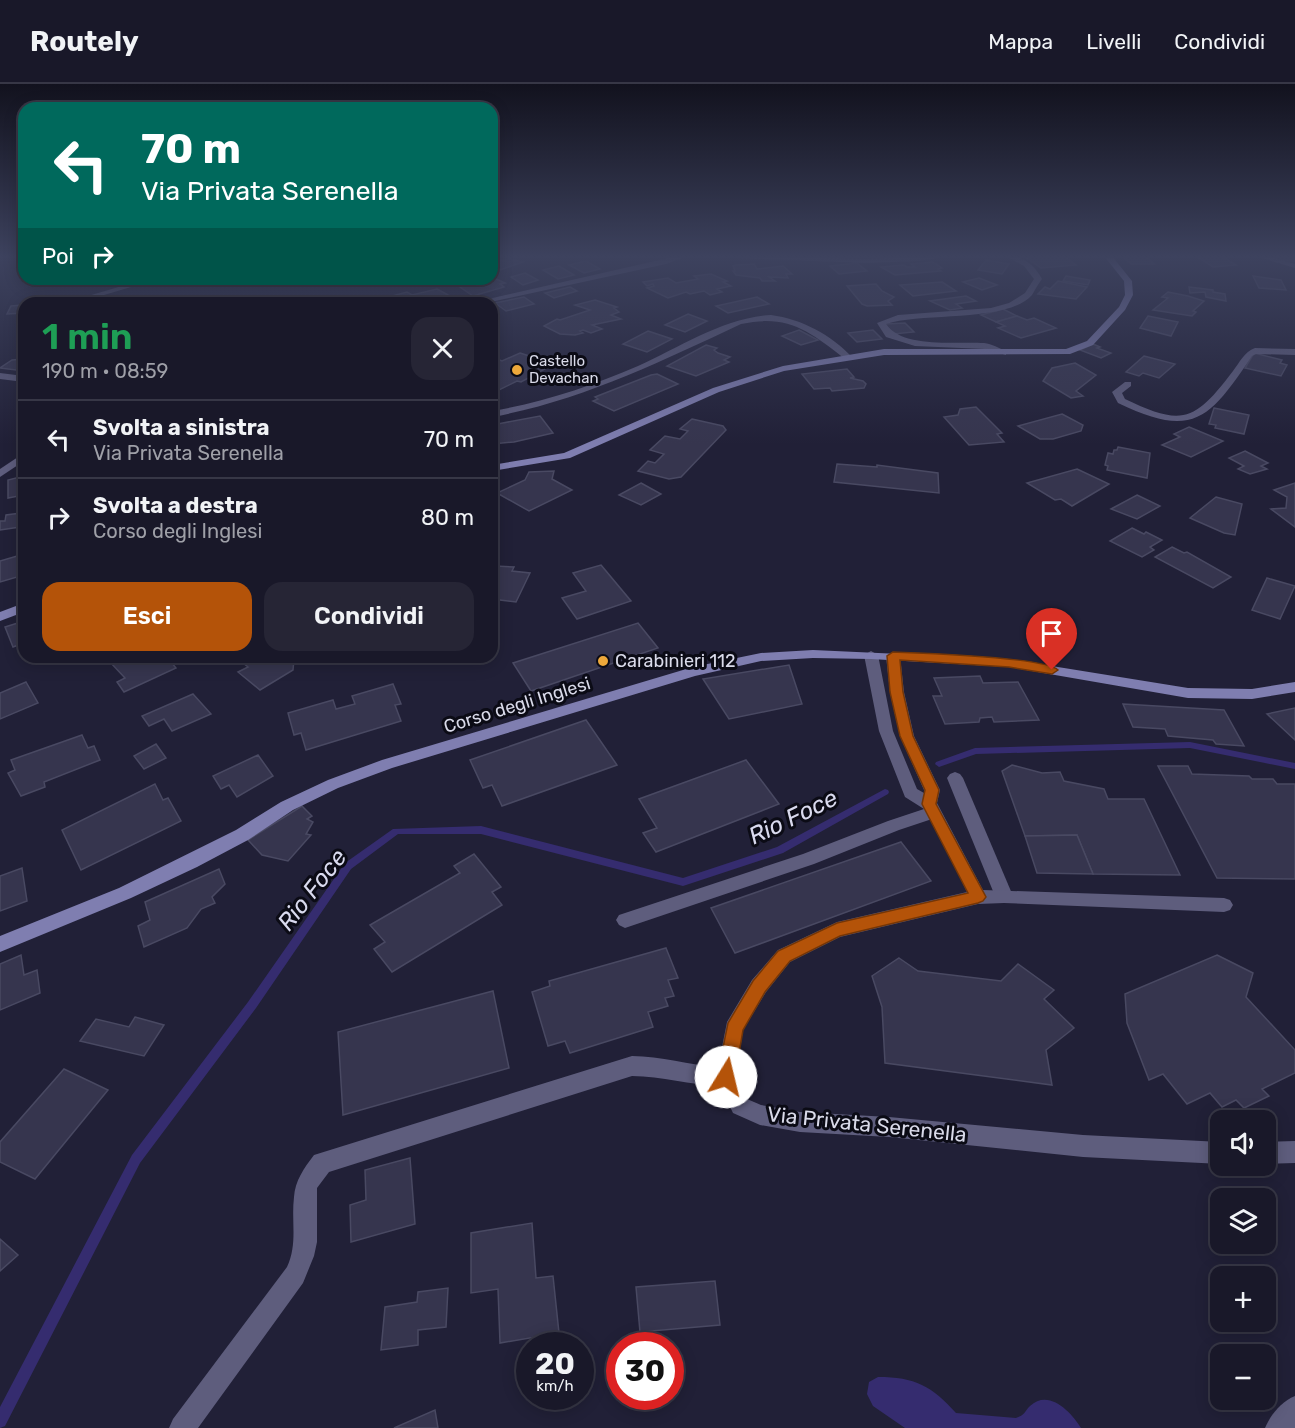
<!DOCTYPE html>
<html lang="it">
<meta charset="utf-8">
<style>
body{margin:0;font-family:Rubik,sans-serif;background:#262535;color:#f1f3f6;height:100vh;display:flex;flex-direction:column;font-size:22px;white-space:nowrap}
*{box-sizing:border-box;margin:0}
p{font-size:20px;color:#9fa0a8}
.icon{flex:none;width:33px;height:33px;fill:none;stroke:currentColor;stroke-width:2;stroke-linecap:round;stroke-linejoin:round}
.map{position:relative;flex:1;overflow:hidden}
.panel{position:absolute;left:18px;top:213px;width:480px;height:366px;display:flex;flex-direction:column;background:#191829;border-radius:18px;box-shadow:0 3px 15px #0003,0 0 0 2px #373746}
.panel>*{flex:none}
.hud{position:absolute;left:18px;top:18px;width:480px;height:183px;border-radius:18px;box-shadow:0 3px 15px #0003,0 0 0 2px #373746;background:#00695c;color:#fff;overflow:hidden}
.controls{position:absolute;left:1210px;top:1026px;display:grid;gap:12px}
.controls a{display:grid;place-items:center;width:66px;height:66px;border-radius:12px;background:#191829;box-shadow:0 3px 15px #0003,0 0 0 2px #373746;font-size:30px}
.speed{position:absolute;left:516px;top:1248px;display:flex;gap:12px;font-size:30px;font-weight:700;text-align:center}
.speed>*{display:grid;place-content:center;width:78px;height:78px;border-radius:50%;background:#191829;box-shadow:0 3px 15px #0003,0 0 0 2px #373746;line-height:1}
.speed small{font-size:15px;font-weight:400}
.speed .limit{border:9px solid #d22;background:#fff;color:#111}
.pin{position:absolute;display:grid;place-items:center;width:51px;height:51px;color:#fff;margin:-62px -26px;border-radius:50% 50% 50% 0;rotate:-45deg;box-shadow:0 0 6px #0007}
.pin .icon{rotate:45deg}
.me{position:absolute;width:66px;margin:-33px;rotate:9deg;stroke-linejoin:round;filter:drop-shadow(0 0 4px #0008)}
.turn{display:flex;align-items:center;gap:21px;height:126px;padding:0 24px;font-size:27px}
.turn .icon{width:78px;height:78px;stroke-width:2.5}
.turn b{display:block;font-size:42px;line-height:51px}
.then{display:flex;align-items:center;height:57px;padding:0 24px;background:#0003;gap:12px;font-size:22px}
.round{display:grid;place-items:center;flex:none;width:63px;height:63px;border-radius:18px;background:#262535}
.headline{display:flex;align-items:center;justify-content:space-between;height:102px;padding:0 24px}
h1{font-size:36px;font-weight:600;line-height:45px;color:#1e9e55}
.button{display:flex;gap:12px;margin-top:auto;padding:12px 24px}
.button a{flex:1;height:69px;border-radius:18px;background:#b45309;color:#fff;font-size:24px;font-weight:600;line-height:69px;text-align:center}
.button a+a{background:#262535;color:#f1f3f6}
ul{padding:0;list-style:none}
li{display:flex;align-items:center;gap:18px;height:78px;padding:0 24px;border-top:2px solid #373746}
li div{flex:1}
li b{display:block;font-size:22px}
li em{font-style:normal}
header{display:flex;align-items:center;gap:36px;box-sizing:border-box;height:84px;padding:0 30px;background:#191829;border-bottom:2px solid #373746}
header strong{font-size:28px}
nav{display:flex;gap:33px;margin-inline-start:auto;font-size:21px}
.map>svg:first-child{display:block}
.water{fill:#352c6f}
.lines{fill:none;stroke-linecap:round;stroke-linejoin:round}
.stream{fill:#352c6f;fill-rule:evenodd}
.building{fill:#36354e;stroke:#494962;stroke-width:1.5}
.service{fill:#5e5d7d;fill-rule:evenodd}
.pedestrian{fill:#5e5d7d;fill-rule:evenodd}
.minor{fill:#5e5d7d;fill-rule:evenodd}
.secondary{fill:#7f7eb0;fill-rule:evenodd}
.route{fill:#b45309;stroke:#753606;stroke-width:1.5}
.poi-dot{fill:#eda83b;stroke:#0b0b15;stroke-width:2}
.labels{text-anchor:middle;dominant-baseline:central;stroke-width:6;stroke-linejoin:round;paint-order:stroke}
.far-poi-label{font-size:15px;fill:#d9dae9;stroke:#0b0b15;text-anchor:start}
.poi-label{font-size:18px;fill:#d9dae9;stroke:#0b0b15;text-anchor:start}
.street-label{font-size:18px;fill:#d9dae9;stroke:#0b0b15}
.near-street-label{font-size:21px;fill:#d9dae9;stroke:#0b0b15}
.near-water-label{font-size:24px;font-style:italic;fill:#d9daee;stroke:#0b0b15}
</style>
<header>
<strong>Routely</strong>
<nav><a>Mappa</a><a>Livelli</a><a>Condividi</a></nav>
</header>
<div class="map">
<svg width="1295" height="1344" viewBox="0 0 1295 1344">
<rect width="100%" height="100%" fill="#212037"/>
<path class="water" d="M878 1293C915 1293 932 1302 956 1329L1016 1334C1025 1331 1024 1328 1030 1322 1049 1304 1072 1329 1081 1344H905L873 1322 867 1310 869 1298Z"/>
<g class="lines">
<g class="stream">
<path d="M1190 658 1295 679V685L1190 664 976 670 939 683 935 680 936 678 975 664Z"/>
<path d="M885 705 888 706 889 708 888 710 783 769 683 802 481 750H398L351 785 256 924 140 1079 5 1342 0 1344V1323L132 1071 248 918 345 779 393 745 481 742 683 794 777 763Z"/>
</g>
</g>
<g class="building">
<path d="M1024 172H1064L1076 181 1041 184Z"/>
<path d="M1122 172H1145L1154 180H1131Z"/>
<path d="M1196 172H1222L1236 181 1213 183Z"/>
<path d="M1263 172H1292L1295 173V177L1274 176Z"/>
<path d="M509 175 523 178 500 186 492 183V178Z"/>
<path d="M986 176 1009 180 1002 190 978 186Z"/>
<path d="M586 177 600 185 584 189 569 181Z"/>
<path d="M933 178 942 184 938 185 941 187 895 191 881 183 904 181 907 183H915L911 180Z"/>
<path d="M857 179 867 187 839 190 830 182Z"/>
<path d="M754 180 757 185 783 182 792 190H786L788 194 769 193 775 197H762L760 194 736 191 733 187H735L733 182 736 181Z"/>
<path d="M559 182 574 191 558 195 543 186Z"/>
<path d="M525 189 538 196 523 201 511 193Z"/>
<path d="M711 190 727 197 723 198 731 202 717 205 722 208 710 211 704 207 690 210 686 208 668 214 647 204 654 202 653 200 647 202 643 198 668 194 676 199 698 195 694 192Z"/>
<path d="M1066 192 1090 196 1088 201 1063 197Z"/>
<path d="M1253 192 1281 196 1286 206 1259 204Z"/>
<path d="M494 194 505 199 500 200 504 203 473 212 460 203Z"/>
<path d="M979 194 997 201 982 206 963 198Z"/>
<path d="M1058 197 1087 203 1076 215 1038 210 1045 203 1050 205Z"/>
<path d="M942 198 956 207 913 212 900 201Z"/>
<path d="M876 200 882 207 894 213 888 217 892 221 867 222 862 220 847 202Z"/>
<path d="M570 203 577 207 554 214 545 209Z"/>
<path d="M1189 203 1213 206V208L1225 210 1226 217 1206 213 1205 208 1190 209Z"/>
<path d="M437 205 450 212 431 217 434 218 432 219H413L396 211 407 208 412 211Z"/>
<path d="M1168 208 1188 212 1204 217 1193 227 1196 228 1192 232 1153 226 1168 214 1162 213Z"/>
<path d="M966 212 976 217 956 220 962 224 950 226 930 217Z"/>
<path d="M524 213 534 220 506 227 495 219Z"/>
<path d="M757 213 769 220 728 229 716 222Z"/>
<path d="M595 216 617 223 614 224 619 228 611 231 621 235 592 241 602 245 591 249 583 246 580 247 583 249 575 251 560 250 544 242 557 235 560 236 590 226 575 221Z"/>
<path d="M41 217 40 219H24V229L7 230 11 222 22 221 23 219Z"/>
<path d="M1003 225 1017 232 996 238 981 231Z"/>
<path d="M688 230 707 237 685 248 665 241Z"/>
<path d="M1017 232 1027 236 1034 234 1056 244 1021 254 998 244 1005 242 996 238Z"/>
<path d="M1148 232 1178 238 1171 252 1140 244Z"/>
<path d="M905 239 914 248 893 250 885 240Z"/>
<path d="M799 246 818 256 801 261 782 252Z"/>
<path d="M873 246 882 255 857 258 848 249Z"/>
<path d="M648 247 672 255 647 268 623 260Z"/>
<path d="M1093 260 1100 263 1097 264 1111 269 1101 274 1080 266Z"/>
<path d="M706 261 717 264 714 266 718 269 730 273 724 276 729 278 696 292 667 282Z"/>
<path d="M520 269 554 280 521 298 517 297 495 308 492 307V273L502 277Z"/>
<path d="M1254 269 1282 276 1280 279 1287 281 1281 292 1245 284Z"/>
<path d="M1144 272 1175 280 1159 294 1143 289 1139 292 1126 288Z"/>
<path d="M24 275V287L0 284 12 276Z"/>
<path d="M1075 279 1096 291 1076 307 1083 312 1071 314 1043 297 1052 284Z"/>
<path d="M847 285 854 293 850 294 863 297 866 300 864 304 832 307 830 304 814 305 802 290Z"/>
<path d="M657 290 678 300 614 327 593 317 598 315 595 313 651 291Z"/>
<path d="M976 323 1002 349 997 350 1004 358 969 361 944 333 958 331 960 325Z"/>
<path d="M1214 324 1249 331 1244 350 1215 344 1216 341 1209 340Z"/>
<path d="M1062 330 1083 341 1081 347 1053 355H1040L1018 342Z"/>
<path d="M540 332 553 349 514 358 492 360V341Z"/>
<path d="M692 335 723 342 726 346 681 393 669 395 638 387 648 377 655 379 664 370 650 366 665 352 680 355 688 347 680 345Z"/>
<path d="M1189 343 1223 357 1191 373 1162 361 1180 353 1174 350Z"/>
<path d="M1118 363 1150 369 1147 394 1107 386 1108 382 1105 381 1108 369 1113 370 1114 366H1117Z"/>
<path d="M1245 367 1268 379 1261 382 1267 385 1250 390 1238 385 1244 382 1229 374Z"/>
<path d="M837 380 877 383V381L938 389 939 409 834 398Z"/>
<path d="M1077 385 1109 400 1072 422 1061 415 1055 416 1027 399Z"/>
<path d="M554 387 552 395 572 406 529 427 497 409 525 396 529 388Z"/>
<path d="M24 392V411L8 414V396Z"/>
<path d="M641 399 661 410 641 421 619 411Z"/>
<path d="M1295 399V443L1271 425 1286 424 1287 413 1274 406Z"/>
<path d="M1137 411 1160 422 1137 435 1111 425Z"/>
<path d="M1216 413 1242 420 1235 451 1224 449 1190 434Z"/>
<path d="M22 423H24V435H21L20 443 0 446V437H5L6 431 21 429Z"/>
<path d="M1132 444 1144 450 1146 448 1162 456 1150 463 1154 466 1142 473 1110 457Z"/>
<path d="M1172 463 1184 469 1187 468 1231 493 1213 504 1155 473Z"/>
<path d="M24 470V491L0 498V477Z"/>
<path d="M601 481 631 517 577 535 562 514 586 507 573 489Z"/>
<path d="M495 482 514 483 512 487 530 489 516 518 492 515V487Z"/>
<path d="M1267 494 1295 502 1280 535 1252 526Z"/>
<path d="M24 537V559L13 563 5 543Z"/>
<path d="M638 539 658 564 531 607 513 579Z"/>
<path d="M122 573H167L176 584 124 608 117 598 125 594 110 578Z"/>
<path d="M210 573H298L294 575 293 586 260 606 238 588 248 583 238 575 210 578Z"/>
<path d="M789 581 802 620 729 635 703 595Z"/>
<path d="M980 592 983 599 1018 598 1039 636 994 638 992 633 980 634 979 638 945 640 933 612H942L934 594Z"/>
<path d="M26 598 38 619 0 635V609Z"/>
<path d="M393 600 401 620 395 621 401 637 306 666 301 649 294 651 288 629 333 616 336 625 355 620 352 612Z"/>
<path d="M193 610 211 630 172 647 164 635 149 642 142 632Z"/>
<path d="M1123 620 1224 626 1244 662 1216 660 1213 656 1168 652 1165 645 1133 643Z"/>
<path d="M1295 624V656L1267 630Z"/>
<path d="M586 636 617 681 502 722 492 701 483 704 470 676Z"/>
<path d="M82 651 88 664 94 662 100 676 44 698 45 703 21 712 8 689 15 686 11 676Z"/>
<path d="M156 660 166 674 144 685 134 672Z"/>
<path d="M258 671 273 692 237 713 229 701 221 705 213 692Z"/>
<path d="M746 676 779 720 656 768 643 749 657 744 639 715Z"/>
<path d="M1012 681 1042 689 1060 688 1064 697 1104 705 1108 715H1144L1180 791 1093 790 1077 751 1025 752 1002 687Z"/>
<path d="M1158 682H1188L1192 690 1249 692 1252 695H1273L1277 700H1295V795L1217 794Z"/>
<path d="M155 700 163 716 168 714 181 737 81 786 62 746Z"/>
<path d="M302 722 312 732 307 735 313 738 306 750 311 751 288 777 262 771 248 756Z"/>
<path d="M1077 751 1093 790 1037 789 1025 752Z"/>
<path d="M901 758 931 797 735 869 711 824Z"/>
<path d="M474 770 501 803 492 808 502 821 392 888 374 865 385 858 370 841 460 789 454 782Z"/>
<path d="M22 784 27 817 0 827V792Z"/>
<path d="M219 785 225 800 212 813 215 819 201 825 187 844 144 863 138 842 150 836 145 818Z"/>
<path d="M666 864 678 894 668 896 674 912 665 914 668 922 648 928 653 943 570 969 565 957 548 962 532 908 550 902 549 897Z"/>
<path d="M21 871 24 891 37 886 40 909 0 926V880Z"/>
<path d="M1217 871 1253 889 1246 913 1295 966V989L1262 1005 1269 1012 1244 1024 1236 1016 1222 1023 1210 1009 1187 1020 1163 990 1149 996 1127 939 1125 910Z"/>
<path d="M899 874 918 887 1001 897 1018 880 1054 906 1044 915 1074 944 1046 966 1052 1001 885 979 882 923 872 892Z"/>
<path d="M493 907 509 984 343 1031 338 948Z"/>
<path d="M135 933 164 941 144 972 80 957 96 935 129 943Z"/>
<path d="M64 985 108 1006 35 1095 0 1078V1058Z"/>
<path d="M410 1074 415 1140 351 1158 350 1121 366 1116 365 1086Z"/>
<path d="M532 1139 536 1194 553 1192 559 1249 500 1259 498 1205 471 1209V1149Z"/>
<path d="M0 1155 18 1171 0 1187Z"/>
<path d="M715 1197 720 1241 640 1248 636 1203Z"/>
<path d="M448 1204 446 1243 418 1246V1261L381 1266 385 1223 417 1218 418 1208Z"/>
<path d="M435 1326 438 1344H394Z"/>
</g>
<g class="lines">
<path class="service" d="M955 688 960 690 963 694 1013 812 1010 817 1004 819 998 817 995 812 947 694 950 690Z"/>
<g class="pedestrian">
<path d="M731 172 866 175 950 172 919 177 866 179 735 174Z"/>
<path d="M1255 172H1267L1295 180V184Z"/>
</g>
<g class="minor">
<path d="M677 172H688L666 180 486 219H471Z"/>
<path d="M1006 172C1023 172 1034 180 1042 195 1038 200 1035 206 1032 211 1007 239 923 228 886 240 903 265 956 257 984 259 992 260 999 264 1006 267V271L985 265 915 262 886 253 877 239 898 231 991 224 1009 219 1025 209 1034 195 1024 182Z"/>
<path d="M146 195H158L77 219H64Z"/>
<path d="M771 231C802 235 831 251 852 273L845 275C809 247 788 230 741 240 660 278 580 317 492 333V327C541 319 592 302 638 282 681 263 723 234 771 231Z"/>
<path d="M1255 264 1295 265V271L1256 270 1252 272C1209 336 1193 355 1118 319L1112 308 1125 298H1131V302L1122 309 1125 315C1183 343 1195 337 1233 287 1240 278 1244 268 1255 264Z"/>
<path d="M0 289 24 292V298L0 295Z"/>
<path d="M24 369V377L0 393V385Z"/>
<path d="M871 567 878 571 893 647 917 705 924 709V706L900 652 890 608 886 572 893 568 900 572 904 608 914 652 940 706 937 719 983 806 1224 814 1230 816 1233 821 1230 826 1224 828 1004 819 978 820 840 853 790 878 766 908 743 946 736 992 747 1015 761 1021 800 1028 889 1033 1083 1051 1221 1058V1080L1083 1073 889 1053 800 1048 760 1041 733 1029 720 1002C690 1001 662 992 632 992L329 1088 317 1104V1158L314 1172 303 1199 198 1344H169L173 1335 287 1183C298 1159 291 1138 294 1113 295 1097 304 1084 314 1071L632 972C661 972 689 981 718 983L727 938 752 896 778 866 837 838 967 808 932 735 899 746 814 780 625 844 619 841 616 836 619 831 803 770 888 737 924 725 905 713 879 647 864 571Z"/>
<path d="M1295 1057V1079L1266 1080V1058Z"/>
<path d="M1295 1312V1344H1265C1271 1330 1281 1318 1295 1312Z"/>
</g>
<g class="secondary">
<path d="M1104 172H1112L1132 197 1133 211 1125 226 1093 261 1070 270 884 271 784 287 719 308 570 374 492 387V381L564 369 713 304 783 282 884 265H1066L1087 257 1119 223 1125 211 1124 197Z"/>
<path d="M24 519V528L0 537V528Z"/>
<path d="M813 566 1009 575 1188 604 1252 605 1295 598V608L1252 615 1188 614 1009 583 871 575 813 574 761 577 695 592 392 684 338 704 293 726 248 756 197 783 131 814 0 868V852L119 804 236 746 281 718 328 696 382 676 693 583 761 569Z"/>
</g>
</g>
<linearGradient id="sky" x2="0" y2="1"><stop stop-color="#12121e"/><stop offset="0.48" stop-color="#3d425e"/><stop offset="1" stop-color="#3d425e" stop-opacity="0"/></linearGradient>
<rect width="1295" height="360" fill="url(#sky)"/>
<path class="route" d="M893 568C919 569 1045 573 1058 586L1052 590 1009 583 900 576 903 608 913 652 939 706 936 720 986 813 983 817 978 819 840 852 790 877 765 908 743 946 735 993 732 999 726 1002 720 999 717 993 728 939 753 897 778 867 837 839 968 809 922 720 925 706 900 652 890 608 887 572Z"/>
<g class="poi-dot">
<circle cx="517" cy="286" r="6"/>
<circle cx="603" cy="577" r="6"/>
</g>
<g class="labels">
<g class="far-poi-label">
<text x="529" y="277">Castello<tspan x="529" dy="17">Devachan</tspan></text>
</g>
<g class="poi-label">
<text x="615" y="577">Carabinieri 112</text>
</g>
<g class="street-label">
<text transform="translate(517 621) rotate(-17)">Corso degli Inglesi</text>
</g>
<g class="near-street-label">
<text transform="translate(867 1040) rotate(6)">Via Privata Serenella</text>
</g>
<g class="near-water-label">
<text transform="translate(793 733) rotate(-26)">Rio Foce</text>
<text transform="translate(312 806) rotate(-52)">Rio Foce</text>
</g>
</g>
</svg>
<div class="controls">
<a><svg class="icon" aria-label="sound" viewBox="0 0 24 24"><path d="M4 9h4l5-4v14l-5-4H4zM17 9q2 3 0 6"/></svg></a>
<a><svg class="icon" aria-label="layers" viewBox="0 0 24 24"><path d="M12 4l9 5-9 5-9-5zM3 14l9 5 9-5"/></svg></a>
<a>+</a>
<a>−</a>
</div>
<div class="speed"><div>20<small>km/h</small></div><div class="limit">30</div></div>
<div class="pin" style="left:1052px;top:586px;background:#d93025"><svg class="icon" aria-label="arrive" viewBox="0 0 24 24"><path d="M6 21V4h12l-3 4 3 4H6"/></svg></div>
<svg class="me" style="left:726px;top:993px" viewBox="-20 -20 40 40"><circle r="19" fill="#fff"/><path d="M0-13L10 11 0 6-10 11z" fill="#b45309"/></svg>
<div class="hud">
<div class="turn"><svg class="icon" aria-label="left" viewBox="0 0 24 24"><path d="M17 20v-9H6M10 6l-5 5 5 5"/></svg><div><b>70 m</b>Via Privata Serenella</div></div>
<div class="then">Poi<svg class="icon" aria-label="right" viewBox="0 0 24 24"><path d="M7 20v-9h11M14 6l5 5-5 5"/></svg></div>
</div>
<section class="panel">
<div class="headline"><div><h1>1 min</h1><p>190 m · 08:59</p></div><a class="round"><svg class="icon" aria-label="close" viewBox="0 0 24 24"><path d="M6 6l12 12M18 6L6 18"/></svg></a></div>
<ul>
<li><svg class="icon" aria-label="left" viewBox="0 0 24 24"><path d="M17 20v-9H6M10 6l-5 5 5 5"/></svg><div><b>Svolta a sinistra</b><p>Via Privata Serenella</p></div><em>70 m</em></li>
<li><svg class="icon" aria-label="right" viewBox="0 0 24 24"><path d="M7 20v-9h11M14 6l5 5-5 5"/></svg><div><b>Svolta a destra</b><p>Corso degli Inglesi</p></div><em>80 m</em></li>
</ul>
<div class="button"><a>Esci</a><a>Condividi</a></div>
</section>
</div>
